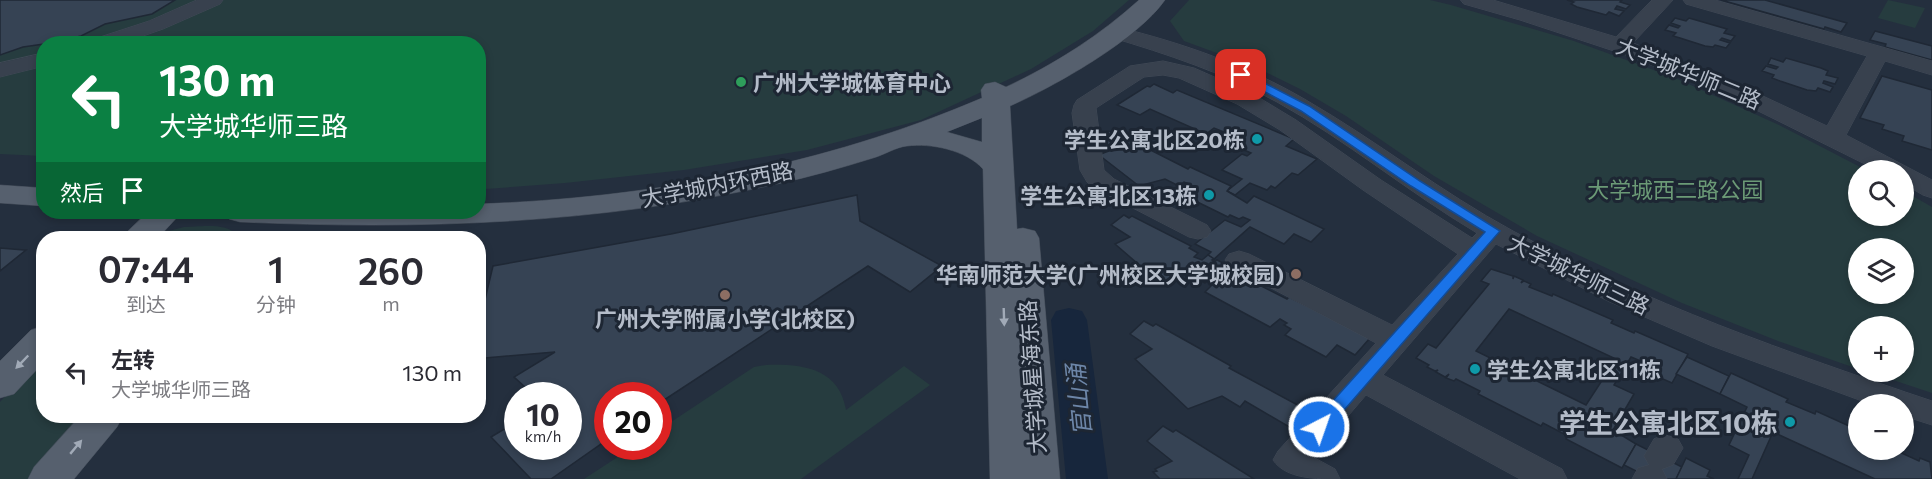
<!DOCTYPE html>
<html lang="zh">
<meta charset="utf-8">
<style>
body{margin:0;font-family:Commissioner,"Noto Sans SC",sans-serif;background:#f7f7f7;color:#2b2b33;height:100vh;display:flex;flex-direction:column;font-size:22px;white-space:nowrap}
*{box-sizing:border-box;margin:0}
p{font-size:20px;color:#7c7c81}
.icon{flex:none;width:33px;height:33px;fill:none;stroke:currentColor;stroke-width:2;stroke-linecap:round;stroke-linejoin:round}
.map{position:relative;flex:1;overflow:hidden}
.side{position:absolute;left:36px;top:231px;width:450px;height:192px;display:flex;flex-direction:column;background:#fff;border-radius:24px;box-shadow:0 3px 9px #0003}
.side>*{flex:none}
.top-card{position:absolute;left:36px;top:36px;width:450px;height:183px;border-radius:24px;box-shadow:0 3px 9px #0003;background:#0b8043;color:#fff;overflow:hidden}
.buttons{position:absolute;left:1848px;top:160px;display:grid;gap:12px}
.buttons a{display:grid;place-items:center;width:66px;height:66px;border-radius:50%;background:#fff;box-shadow:0 3px 9px #0003;font-size:30px}
.speed{position:absolute;left:504px;top:382px;display:flex;gap:12px;font-size:30px;font-weight:700;text-align:center}
.speed>*{display:grid;place-content:center;width:78px;height:78px;border-radius:50%;background:#fff;box-shadow:0 3px 9px #0003;line-height:1}
.speed small{font-size:15px;font-weight:400}
.speed .limit{border:9px solid #d22;background:#fff;color:#111}
.pin{position:absolute;display:grid;place-items:center;width:51px;height:51px;color:#fff;margin:-26px;border-radius:12px;box-shadow:0 3px 9px #0006}
.me{position:absolute;width:66px;margin:-33px;rotate:41deg;stroke-linejoin:round;filter:drop-shadow(0 0 4px #0008)}
.turn{display:flex;align-items:center;gap:21px;height:126px;padding:0 24px;font-size:27px}
.turn .icon{width:78px;height:78px;stroke-width:2.5}
.turn b{display:block;font-size:42px;line-height:51px}
.then{display:flex;align-items:center;height:57px;padding:0 24px;background:#0003;gap:12px;font-size:22px}
.eta{display:flex;justify-content:space-evenly;align-items:center;height:102px;text-align:center}
.eta b{font-size:36px;font-weight:600;line-height:42px}
ul{padding:0;list-style:none}
li{display:flex;align-items:center;gap:18px;height:78px;padding:0 24px}
li div{flex:1}
li b{display:block;font-size:22px}
li em{font-style:normal}
.map>svg:first-child{display:block}
.green{fill:#263c3f;fill-rule:evenodd}
.lines{fill:none;stroke-linecap:round;stroke-linejoin:round}
.river{fill:#17263c;fill-rule:evenodd}
.building{fill:#364354;stroke:#1f2835;stroke-width:1.5;fill-rule:evenodd}
.minor-casing{stroke:#414a57;stroke-width:1}
.major-casing{stroke:#414a57;stroke-width:1}
.minor{fill:#38414e;fill-rule:evenodd}
.major{fill:#56606e;fill-rule:evenodd}
.oneway{fill:#a1aab7}
.route{fill:#1a73e8;stroke:#114b97;stroke-width:1.5}
.leisure-dot{fill:#2e9e5b;stroke:#1d2633;stroke-width:2}
.culture-dot{fill:#0f9aa8;stroke:#1d2633;stroke-width:2}
.education-dot{fill:#8d6e63;stroke:#1d2633;stroke-width:2}
.labels{text-anchor:middle;dominant-baseline:central;stroke-width:6;stroke-linejoin:round;paint-order:stroke}
.street-label{font-size:22px;fill:#b4bcc9;stroke:#1d2633}
.poi-label{font-size:22px;font-weight:bold;fill:#b4bcc9;stroke:#1d2633;text-anchor:end}
.park-label{font-size:22px;fill:#6b9a76;stroke:#1d2633}
.water-label{font-size:24px;font-style:italic;fill:#6d86a8;stroke:#1d2633}
.near-poi-label{font-size:27px;font-weight:bold;fill:#b4bcc9;stroke:#1d2633;text-anchor:end}
</style>
<div class="map">
<svg width="1932" height="479" viewBox="0 0 1932 479">
<rect width="100%" height="100%" fill="#242f3e"/>
<g class="green">
<path d="M0 0H1129L1093 31 1031 69 921 120 807 150 684 170 565 183 486 189H479L478 44H44L43 156 0 154Z"/>
<path d="M1189 0H1430L1451 5 1574 41 1673 77 1779 125 1868 171H1858V216H1904V191L1932 207V393L1869 372H1904V327H1858V369L1778 341 1682 303 1537 236 1434 176 1346 116 1300 89 1255 67 1184 41 1170 21ZM1858 249H1904V294H1858Z"/>
<path d="M1888 0 1925 8 1915 28 1878 18Z"/>
<path d="M184 227C198 227 228 222 236 235L235 238H155L169 231Z"/>
<path d="M43 356 44 416H86L32 479H0V402Z"/>
<path d="M766 365C802 364 839 368 846 410L904 366 930 385 801 479H584L633 447H658L659 430 754 367Z"/>
</g>
<g class="lines">
<path class="river" d="M1069 308 1082 311 1087 320 1108 479H1066L1051 320 1056 311Z"/>
</g>
<g class="building">
<path d="M0 0H175L152 14 105 24 81 36 51 43 23 47 0 55Z"/>
<path d="M1567 0H1622L1620 2 1630 5 1626 9 1617 6 1615 9 1624 11 1619 16 1609 12 1606 15 1577 7 1571 4 1574 2Z"/>
<path d="M1721 0H1765L1847 23 1841 32 1825 27 1824 29Z"/>
<path d="M1675 18 1686 21 1689 18 1696 20 1720 27 1727 29 1724 33 1735 36 1731 41 1722 38 1720 40 1730 43 1726 48 1715 45 1713 47 1705 46 1680 38 1673 36 1676 33 1665 30 1669 25 1678 28 1680 26 1671 23Z"/>
<path d="M1875 31 1932 46V60L1885 47 1886 44 1870 40Z"/>
<path d="M1771 58 1783 62 1786 58 1821 68 1828 71 1826 75 1838 78 1835 84 1824 81 1823 83 1833 87 1830 92 1818 88 1816 91 1807 90 1780 81 1772 78 1774 75 1762 71 1766 66 1776 69 1778 67 1768 64Z"/>
<path d="M1882 76 1932 90V150L1902 141 1904 136 1882 129 1884 125 1860 118Z"/>
<path d="M1154 84 1173 93 1177 90 1294 139 1286 146 1317 159 1298 175 1292 173 1275 188 1271 186 1267 190 1250 183 1235 195 1227 191 1242 179 1222 170 1242 154 1247 156 1251 153 1221 140 1229 134 1214 128 1206 134 1150 109 1140 115 1117 105 1147 86 1150 87Z"/>
<path d="M1108 131 1115 132 1188 169 1190 167 1231 186 1227 191 1247 203 1254 196 1324 229 1311 242 1294 234 1284 244 1250 227 1214 259 1208 255 1211 252 1195 244 1225 220 1241 227 1250 220 1243 217 1239 219 1230 215 1228 217 1181 194 1183 193 1180 191 1189 184 1184 182 1179 186 1165 179 1139 186 1099 155 1113 149 1096 139Z"/>
<path d="M857 195 860 221 942 266 910 292 868 266 658 404V396H608V439L551 479H531L491 437 518 421V447H568V396H535L514 377 555 352 485 358 483 308 493 266 671 234Z"/>
<path d="M1124 215 1129 218 1132 216 1191 246 1189 248 1198 253 1194 257 1202 260 1208 255 1214 259 1212 260 1214 261 1201 273 1210 278 1205 283 1189 274 1160 283 1115 244 1130 237 1111 225Z"/>
<path d="M0 248 24 250H26L0 271Z"/>
<path d="M1217 260 1263 283 1261 286 1287 299 1289 297 1370 338 1355 355 1337 345 1326 357 1285 335 1291 329 1284 325 1287 323 1280 319 1270 327 1205 292 1216 281 1201 273Z"/>
<path d="M1491 269 1513 276V279L1514 276 1523 280 1521 283 1524 281 1531 284 1529 287 1552 296 1553 294 1613 320 1611 323 1634 333 1635 331 1688 354 1672 383 1649 373 1653 366 1631 357 1614 385 1634 394 1613 430 1636 444 1622 468 1566 439 1568 436 1543 423 1541 426 1478 394 1480 391 1456 379 1454 381 1446 378 1449 374 1445 377 1436 372 1438 370 1435 371 1427 367 1429 365 1416 358 1428 344 1436 348 1489 284 1481 281ZM1509 309 1616 359 1586 405 1476 351Z"/>
<path d="M1144 321 1153 326 1156 324 1231 366 1229 368 1305 409 1304 413 1291 428 1245 401 1240 407 1222 396 1188 409 1135 359 1152 349 1130 334Z"/>
<path d="M1687 357 1729 376 1720 394 1676 374Z"/>
<path d="M1731 373 1788 399 1786 402 1815 414 1816 411 1858 430V450H1895L1919 461 1920 458 1930 462 1932 479H1875L1773 432 1752 479H1738L1749 455 1729 445 1747 407 1720 394Z"/>
<path d="M1163 426 1173 432 1176 430 1254 479H1160L1153 472 1157 471 1155 469 1172 461 1147 441Z"/>
<path d="M1636 444 1682 467 1676 479H1652L1624 465Z"/>
<path d="M1686 458 1710 470 1707 476 1714 479H1676Z"/>
</g>
<g class="lines">
<defs>
<g id="minor">
<path d="M197 0H223L220 4 163 29 120 44H88L91 40 149 21Z"/>
<path d="M1461 0H1493L1616 37 1652 0H1673L1633 43 1750 90 1827 126 1867 56 1686 4 1683 0H1715L1932 61V75L1885 61 1846 135 1932 180V198L1923 195 1904 184V171H1879L1734 99 1629 56 1520 20 1464 4Z"/>
<path d="M1117 27C1183 43 1248 66 1306 100 1377 141 1441 192 1513 231 1646 303 1789 353 1932 401V425L1904 416V405H1873L1712 346 1610 302 1496 244 1383 375 1562 469 1567 479H1520L1366 395 1313 457 1335 469 1340 479C1316 479 1286 479 1273 460L1278 451 1376 343 1229 266 1225 260 1229 254 1239 251 1249 254 1392 325 1458 254 1363 190 1280 130 1237 104 1179 78 1163 75 1144 77 1096 108 1104 170 1114 179 1207 225 1211 231 1207 237 1198 239 1189 237 1096 189 1087 182 1080 170 1072 113 1074 105 1077 100 1130 66 1163 61 1194 68 1253 94 1296 120 1381 180 1472 238 1477 233C1408 192 1346 140 1277 102 1224 73 1167 54 1110 37L1107 33 1110 29Z"/>
<path d="M44 53V66L0 77V63Z"/>
<path d="M1666 435 1678 439 1683 448 1673 465 1662 469 1667 479H1632L1638 468 1649 465 1644 456 1654 439Z"/>
</g>
<g id="major">
<path d="M1139 0H1165C1137 40 1055 86 1010 106L1017 229 1023 228 1035 231 1039 238 1060 479H990L983 169C966 150 931 143 907 146 896 147 884 155 873 158 841 168 809 177 777 184 599 224 421 230 240 222L229 219 224 212H478V204C650 198 823 166 982 98L981 90 985 84 995 82 1006 87C1055 64 1099 36 1139 0ZM982 118V142L947 132Z"/>
<path d="M0 185 44 188V206L0 203Z"/>
<path d="M148 212H182L158 238H124L128 231Z"/>
<path d="M44 326V362L14 394 0 398V361L31 330Z"/>
<path d="M80 416H123L117 427 74 479H28L34 467Z"/>
</g>
</defs>
<use href="#minor" class="minor-casing"/>
<use href="#major" class="major-casing"/>
<use href="#minor" class="minor"/>
<use href="#major" class="major"/>
</g>
<defs><path id="oneway-solid" d="M-6-.8H1V-3.2L6.5 0L1 3.2V.8H-6Z" transform="scale(1.5)"/></defs>
<g class="oneway">
<use href="#oneway-solid" transform="translate(1004 317) rotate(88)"/>
<use href="#oneway-solid" transform="translate(22 362) rotate(134)"/>
<use href="#oneway-solid" transform="translate(76 447) rotate(-50)"/>
</g>
<path class="route" d="M1241 71 1309 106 1420 181 1500 231 1325 432 1319 433 1313 432 1311 427 1313 423 1485 232 1411 186 1301 111 1237 77V72Z"/>
<circle class="leisure-dot" cx="741" cy="82" r="6"/>
<g class="culture-dot">
<circle cx="1257" cy="139" r="6"/>
<circle cx="1209" cy="195" r="6"/>
<circle cx="1475" cy="369" r="6"/>
<circle cx="1790" cy="422" r="6"/>
</g>
<g class="education-dot">
<circle cx="1296" cy="274" r="6"/>
<circle cx="725" cy="295" r="6"/>
</g>
<g class="labels">
<g class="street-label">
<text transform="translate(1689 73) rotate(22)">大学城华师二路</text>
<text transform="translate(717 184) rotate(-11)">大学城内环西路</text>
<text transform="translate(1579 274) rotate(26)">大学城华师三路</text>
<text transform="translate(1032 377) rotate(-94)">大学城星海东路</text>
</g>
<g class="poi-label">
<text x="753" y="82" text-anchor="start">广州大学城体育中心</text>
<text x="1245" y="139">学生公寓北区20栋</text>
<text x="1197" y="195">学生公寓北区13栋</text>
<text x="1284" y="274">华南师范大学(广州校区大学城校园)</text>
<text x="725" y="318" text-anchor="middle">广州大学附属小学(北校区)</text>
<text x="1487" y="369" text-anchor="start">学生公寓北区11栋</text>
</g>
<g class="park-label">
<text x="1675" y="189">大学城西二路公园</text>
</g>
<g class="water-label">
<text transform="translate(1078 400) rotate(-96)">官山涌</text>
</g>
<g class="near-poi-label">
<text x="1778" y="422">学生公寓北区10栋</text>
</g>
</g>
</svg>
<div class="buttons">
<a><svg class="icon" aria-label="search" viewBox="0 0 24 24"><circle cx="10" cy="10" r="6"/><path d="M15 15l6 6"/></svg></a>
<a><svg class="icon" aria-label="layers" viewBox="0 0 24 24"><path d="M12 4l9 5-9 5-9-5zM3 14l9 5 9-5"/></svg></a>
<a>+</a>
<a>−</a>
</div>
<div class="speed"><div>10<small>km/h</small></div><div class="limit">20</div></div>
<div class="pin" style="left:1241px;top:75px;background:#d93025"><svg class="icon" aria-label="arrive" viewBox="0 0 24 24"><path d="M6 21V4h12l-3 4 3 4H6"/></svg></div>
<svg class="me" style="left:1319px;top:427px" viewBox="-20 -20 40 40"><circle r="17" fill="#1a73e8" stroke="#fff" stroke-width="3"/><path d="M0-11L8 9 0 5-8 9z" fill="#fff"/></svg>
<div class="top-card">
<div class="turn"><svg class="icon" aria-label="left" viewBox="0 0 24 24"><path d="M17 20v-9H6M10 6l-5 5 5 5"/></svg><div><b>130 m</b>大学城华师三路</div></div>
<div class="then">然后<svg class="icon" aria-label="arrive" viewBox="0 0 24 24"><path d="M6 21V4h12l-3 4 3 4H6"/></svg></div>
</div>
<section class="side">
<div class="eta">
<div><b>07:44</b><p>到达</p></div>
<div><b>1</b><p>分钟</p></div>
<div><b>260</b><p>m</p></div>
</div>
<ul>
<li><svg class="icon" aria-label="left" viewBox="0 0 24 24"><path d="M17 20v-9H6M10 6l-5 5 5 5"/></svg><div><b>左转</b><p>大学城华师三路</p></div><em>130 m</em></li>
</ul>
</section>
</div>
